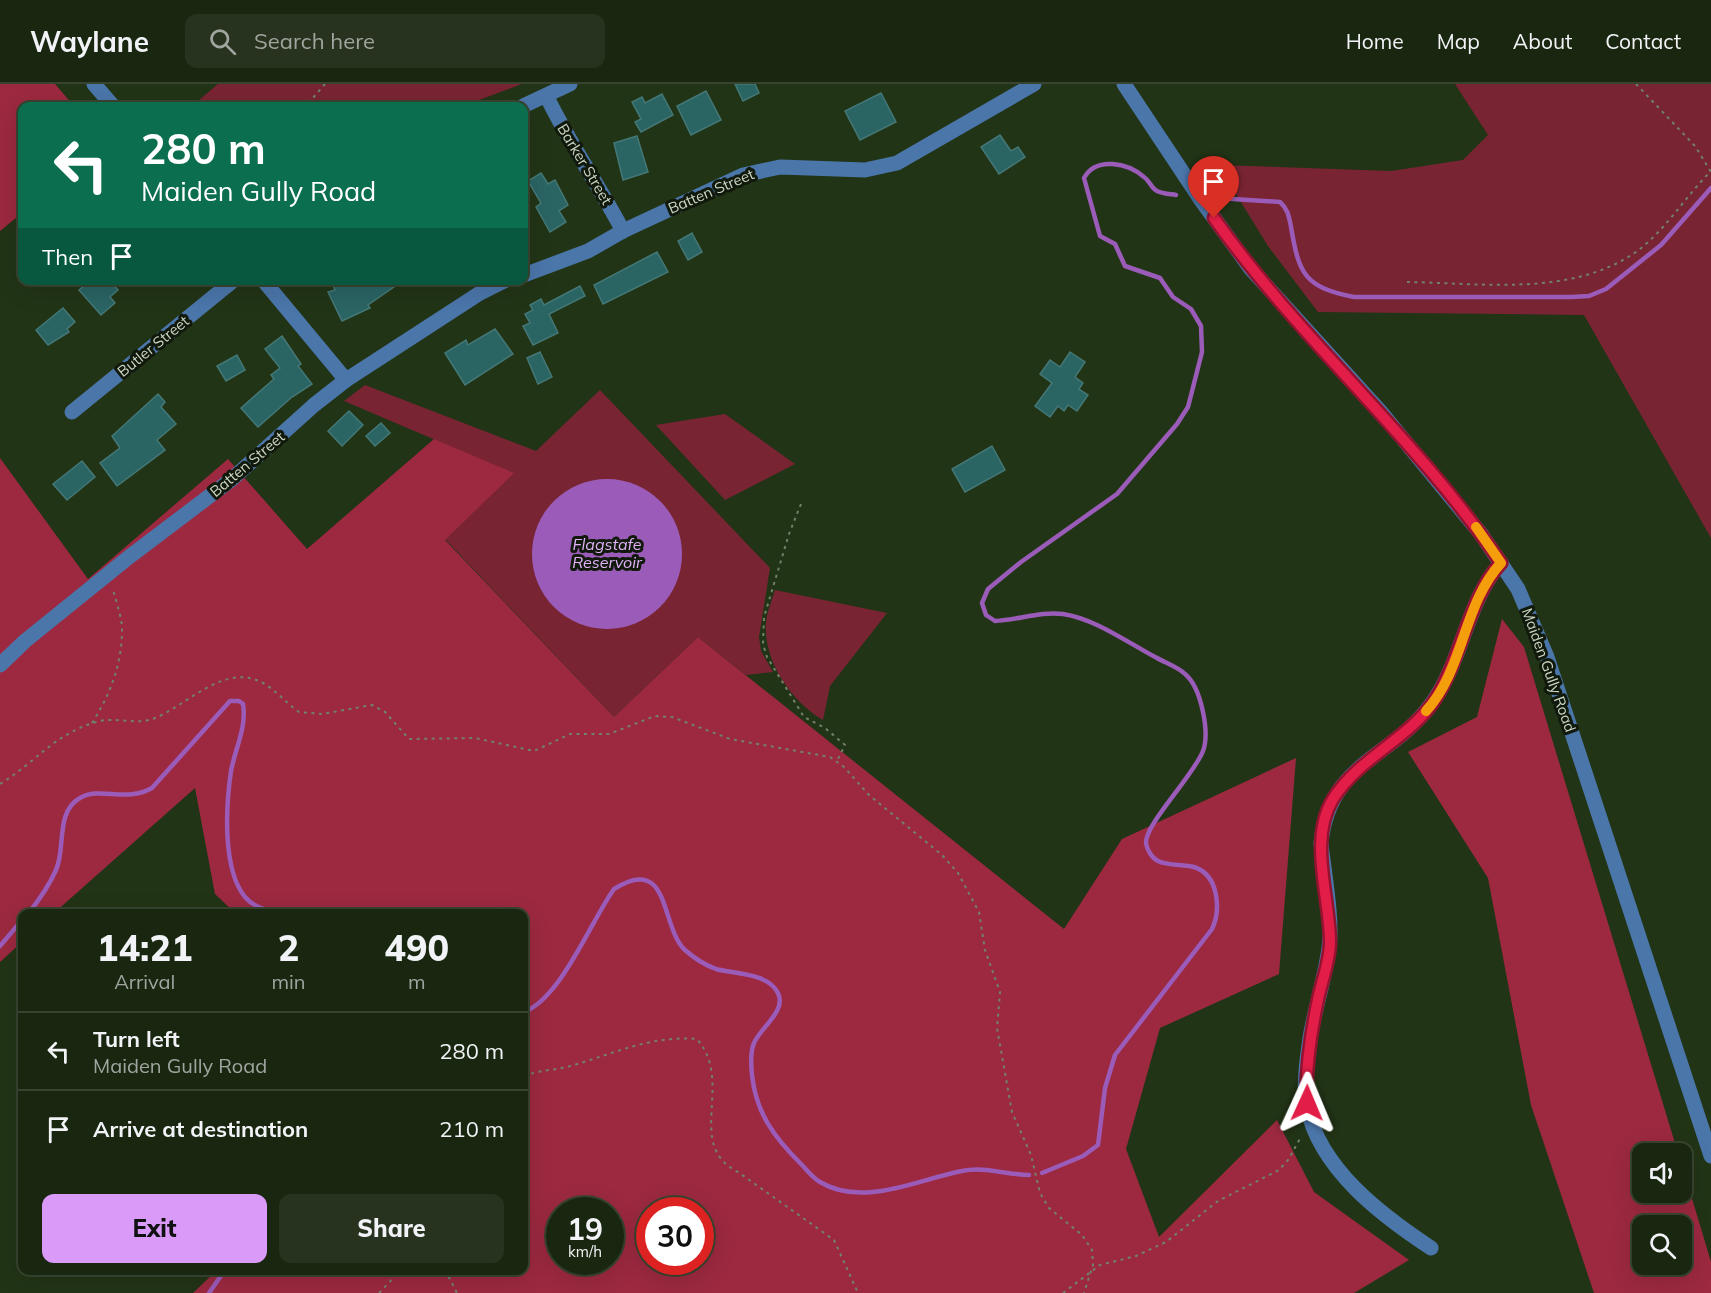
<!DOCTYPE html>
<style>
body{margin:0;font-family:Mulish,sans-serif;background:#27331e;color:#f1f3f6;height:100vh;display:flex;flex-direction:column;font-size:22px;white-space:nowrap}
*{box-sizing:border-box;margin:0}
p{font-size:20px;color:#9fa59f}
.icon{flex:none;width:33px;height:33px;fill:none;stroke:currentColor;stroke-width:2;stroke-linecap:round;stroke-linejoin:round}
.map{position:relative;flex:1;overflow:hidden}
.panel{position:absolute;left:18px;top:825px;width:510px;height:366px;display:flex;flex-direction:column;background:#1a2710;border-radius:12px;box-shadow:0 6px 24px #0002,0 0 0 2px #384430}
.panel>*{flex:none}
.banner{position:absolute;left:18px;top:18px;width:510px;height:183px;border-radius:12px;box-shadow:0 6px 24px #0002,0 0 0 2px #384430;background:#0b6e4f;color:#fff;overflow:hidden}
.tools{position:absolute;left:1632px;top:1059px;display:grid;gap:12px}
.tools a{display:grid;place-items:center;width:60px;height:60px;border-radius:12px;background:#1a2710;box-shadow:0 6px 24px #0002,0 0 0 2px #384430;font-size:30px}
.speed{position:absolute;left:546px;top:1113px;display:flex;gap:12px;font-size:30px;font-weight:700;text-align:center}
.speed>*{display:grid;place-content:center;width:78px;height:78px;border-radius:50%;background:#1a2710;box-shadow:0 6px 24px #0002,0 0 0 2px #384430;line-height:1}
.speed small{font-size:15px;font-weight:400}
.speed .limit{border:9px solid #d22;background:#fff;color:#111}
.pin{position:absolute;display:grid;place-items:center;width:51px;height:51px;color:#fff;margin:-62px -26px;border-radius:50% 50% 50% 0;rotate:-45deg;box-shadow:0 0 6px #0007}
.pin .icon{rotate:45deg}
.me{position:absolute;width:66px;margin:-33px;rotate:1deg;stroke-linejoin:round;filter:drop-shadow(0 0 4px #0008)}
.turn{display:flex;align-items:center;gap:21px;height:126px;padding:0 24px;font-size:27px}
.turn .icon{width:78px;height:78px;stroke-width:2.5}
.turn b{display:block;font-size:42px;line-height:51px}
.then{display:flex;align-items:center;height:57px;padding:0 24px;background:#0003;gap:12px;font-size:22px}
.eta{display:flex;justify-content:space-evenly;align-items:center;height:102px;text-align:center}
.eta b{font-size:36px;font-weight:800;line-height:42px}
.action{display:flex;gap:12px;margin-top:auto;padding:12px 24px}
.action a{flex:1;height:69px;border-radius:12px;background:#d99af8;color:#111;font-size:24px;font-weight:800;line-height:69px;text-align:center}
.action a+a{background:#27331e;color:#f1f3f6}
ul{padding:0;list-style:none}
li{display:flex;align-items:center;gap:18px;height:78px;padding:0 24px;border-top:2px solid #384430}
li div{flex:1}
li b{display:block;font-size:22px}
li em{font-style:normal}
header{display:flex;align-items:center;gap:36px;box-sizing:border-box;height:84px;padding:0 30px;background:#1a2710;border-bottom:2px solid #384430}
header strong{font-size:28px}
nav{display:flex;gap:33px;margin-inline-start:auto;font-size:21px}
.search{width:420px;height:54px;background:#27331e;display:flex;align-items:center;gap:15px;box-sizing:border-box;padding:0 21px;border-radius:12px;color:#9fa59f;font-size:22px}
.map>svg:first-child{display:block}
.green{fill:#792433}
.forest{fill:#9c2940;fill-rule:evenodd}
.water{fill:#9b5cb9}
.lines{fill:none;stroke-linecap:round;stroke-linejoin:round}
.stream{stroke:#9b5cb9;stroke-width:4.5}
.building{fill:#2a6463;stroke:#447877;stroke-width:1.5}
.path{stroke:#728169;stroke-width:2;stroke-dasharray:3 4.5;stroke-linecap:butt}
.minor{stroke:#4b76aa;stroke-width:15}
.route-casing{stroke:#92132f;stroke-width:15}
.route{stroke:#e11d48;stroke-width:10}
.slow{stroke:#f59e0b;stroke-width:10}
.labels{text-anchor:middle;dominant-baseline:central;stroke-width:6;stroke-linejoin:round;paint-order:stroke}
.street-label{font-size:15px;fill:#cad6c4;stroke:#11190c}
.water-label{font-size:16px;font-style:italic;fill:#e1b2f9;stroke:#11190c}
</style>
<header>
<strong>Waylane</strong>
<div class="search"><svg class="icon" aria-label="search" viewBox="0 0 24 24"><circle cx="10" cy="10" r="6"/><path d="M15 15l6 6"/></svg>Search here</div>
<nav><a>Home</a><a>Map</a><a>About</a><a>Contact</a></nav>
</header>
<div class="map">
<svg width="1711" height="1209" viewBox="0 0 1711 1209">
<rect width="100%" height="100%" fill="#223416"/>
<g class="green">
<path d="M218 0H522L463 22H192Z"/>
<path d="M1455 0H1711V454L1584 231 1318 228 1268 162 1218 81 1391 87 1463 76 1488 51Z"/>
<path d="M365 301 536 367 600 306 770 484 759 553 761 567 773 588 746 591 698 553 614 633 445 455 513 389 344 317Z"/>
<path d="M725 330 795 380 725 416 656 341Z"/>
<path d="M775 506 887 529 830 602 823 636C791 617 763 577 766 538 767 528 772 516 775 506Z"/>
</g>
<g class="forest">
<path d="M0 0H55L74 22H22V129L0 147Z"/>
<path d="M434 355 514 389 445 456 614 633 698 553 1064 845 1122 755 1296 674 1279 890 1160 944 1126 1065 1159 1153 1277 1036 1314 1108 1409 1176 1354 1209H193L216 1187 524 1186V830L235 829 215 810 195 704 54 829 22 830V858L0 878V374L88 495 228 375 307 465ZM560 1126H610V1178H560ZM650 1126H700V1178H650Z"/>
<path d="M1502 535 1524 563 1678 1069 1642 1070V1108H1682V1081L1711 1178V1209H1594L1531 1021 1488 794 1408 668 1477 633ZM1642 1142H1682V1180H1642Z"/>
</g>
<circle class="water" cx="607" cy="470" r="75"/>
<g class="lines">
<g class="stream">
<path d="M1217 114 1280 118C1288 125 1289 133 1291 143 1299 190 1304 203 1354 213H1571L1589 212 1606 205 1661 161 1711 104"/>
<path d="M28 830C39 816 49 802 56 786 66 764 55 728 80 714 100 702 126 719 152 704L230 617H239L243 620C247 643 235 665 231 687 226 721 222 785 245 813 256 826 274 828 291 830"/>
<path d="M313 830H346"/>
<path d="M0 862 22 836"/>
<path d="M524 928C561 914 591 837 614 805 671 769 660 843 685 866 694 874 705 881 716 885 735 890 768 889 778 909 787 927 760 944 754 959 750 968 751 981 752 991 756 1029 774 1053 801 1080 807 1086 813 1094 820 1098 863 1124 919 1095 962 1087 984 1082 1007 1091 1029 1091"/>
<path d="M1042 1089 1083 1072 1098 1061 1105 1004 1115 971 1212 845C1221 826 1219 791 1194 783 1183 780 1168 782 1158 777 1152 774 1147 766 1146 759 1145 740 1194 691 1203 667 1210 648 1201 603 1185 590 1178 583 1166 579 1157 574 1128 559 1096 535 1063 530 1041 527 1018 536 995 537L986 531 982 519 988 505 1021 478 1117 410 1177 340 1188 323 1202 268 1201 242 1191 225 1173 213 1160 194 1125 182 1115 160 1100 152 1084 94C1096 72 1128 79 1144 93 1150 97 1151 104 1157 107 1163 110 1170 110 1176 111"/>
<path d="M209 1209 225 1186"/>
</g>
</g>
<g class="building">
<path d="M735 0H755L759 9 743 17Z"/>
<path d="M706 7 721 36 691 51 677 22Z"/>
<path d="M881 9 896 38 860 56 845 27Z"/>
<path d="M662 10 673 31 641 48 635 38 641 35 632 18 642 13 645 19Z"/>
<path d="M1000 51 1011 67 1018 63 1025 73 999 90 981 63Z"/>
<path d="M637 52 648 88 623 96 614 59Z"/>
<path d="M541 89 548 100 555 96 568 121 559 127 566 138 550 148 536 123 541 119 528 97Z"/>
<path d="M692 149 702 168 688 176 678 157Z"/>
<path d="M657 168 668 188 603 220 594 201Z"/>
<path d="M91 196H109L118 206 110 213 115 219 101 231 79 206Z"/>
<path d="M331 196H404L368 221 370 224 342 237 328 208 335 206Z"/>
<path d="M580 202 585 212 549 230 558 249 533 261 523 242 530 239 525 230 533 226 530 221 541 215 544 221Z"/>
<path d="M63 224 75 238 67 245 69 248 48 261 36 246Z"/>
<path d="M495 245 513 270 465 301 445 269 466 256 468 261Z"/>
<path d="M282 252 301 280 298 282 312 300 292 313 258 343 241 324 274 295 271 291 280 284 265 265Z"/>
<path d="M540 268 552 293 538 300 527 274Z"/>
<path d="M1070 268 1085 278 1075 293 1083 299 1079 305 1088 311 1077 327 1068 321 1064 327 1058 322 1050 333 1035 322 1052 299 1040 290 1050 276 1060 283Z"/>
<path d="M237 271 245 286 226 297 217 282Z"/>
<path d="M158 310 165 318 161 323 176 340 157 356 165 366 117 402 100 379 120 364 112 352Z"/>
<path d="M349 327 363 341 342 362 328 347Z"/>
<path d="M381 339 390 349 375 362 366 352Z"/>
<path d="M992 362 1005 386 965 408 952 385Z"/>
<path d="M82 377 95 393 67 416 53 400Z"/>
</g>
<g class="lines">
<g class="path">
<path d="M1636 0 1695 62 1711 88"/>
<path d="M301 22 312 15 325 0"/>
<path d="M1407 198C1481 199 1571 213 1636 168 1665 147 1685 113 1711 87"/>
<path d="M801 420 789 450 764 533 763 560 767 573 804 633 825 644 845 661 837 677"/>
<path d="M92 639C110 611 122 580 122 546 122 533 116 518 113 505"/>
<path d="M0 700C36 678 53 651 96 638 115 632 137 642 155 634 189 620 225 578 263 599 277 607 286 619 299 628L322 630 372 621 385 628 409 655 475 654 534 667 570 650H609L655 632 672 633 730 655 830 673 844 683 869 711 942 771 958 789 979 828 985 866 1000 908 997 944 1012 1028 1031 1071 1040 1109 1049 1124 1082 1151 1092 1166 1093 1181 1084 1209"/>
<path d="M524 992C539 986 558 986 574 981 615 969 653 951 697 955 735 999 684 1061 738 1088L834 1156 858 1209"/>
<path d="M445 1186 457 1209"/>
<path d="M379 1209 401 1186"/>
<path d="M1063 1209 1100 1181 1136 1172 1166 1158 1218 1117 1279 1086 1288 1076 1301 1053"/>
</g>
<g class="minor">
<path d="M94 0 113 22"/>
<path d="M1124 0 1201 116 1251 185 1380 327 1481 450 1518 505 1547 573 1711 1072"/>
<path d="M547 13C569 59 599 101 623 147"/>
<path d="M523 22 570 0"/>
<path d="M524 191 588 167 623 147 743 91 780 83 865 86 897 79 1034 0"/>
<path d="M263 196 346 296"/>
<path d="M72 328 234 196"/>
<path d="M0 581 25 557 129 473 232 395 314 321 346 296 480 209 506 196"/>
<path d="M1431 1164C1381 1131 1320 1085 1307 1023 1303 1002 1307 975 1310 954 1315 924 1325 894 1329 864 1333 835 1324 789 1321 759 1329 678 1393 674 1432 619 1462 578 1467 516 1501 479"/>
</g>
</g>
<g class="lines">
<defs>
<path id="route" d="M1214 134C1300 256 1417 354 1501 479 1469 513 1462 573 1436 614 1410 655 1359 673 1333 715 1308 756 1330 813 1330 858 1330 875 1323 894 1319 911 1311 947 1305 983 1307 1019"/>
</defs>
<use href="#route" class="route-casing"/>
<use href="#route" class="route"/>
<path class="slow" d="M1426 627C1464 586 1463 520 1501 479L1476 443"/>
</g>
<g class="labels">
<g class="street-label">
<text transform="translate(585 80) rotate(59)">Barker Street</text>
<text transform="translate(711 107) rotate(-23)">Batten Street</text>
<text transform="translate(153 262) rotate(-39)">Butler Street</text>
<text transform="translate(247 380) rotate(-40)">Batten Street</text>
<text transform="translate(1549 586) rotate(70)">Maiden Gully Road</text>
</g>
<g class="water-label">
<text x="607" y="460">Flagstafe<tspan x="607" dy="18">Reservoir</tspan></text>
</g>
</g>
</svg>
<div class="tools">
<a><svg class="icon" aria-label="sound" viewBox="0 0 24 24"><path d="M4 9h4l5-4v14l-5-4H4zM17 9q2 3 0 6"/></svg></a>
<a><svg class="icon" aria-label="search" viewBox="0 0 24 24"><circle cx="10" cy="10" r="6"/><path d="M15 15l6 6"/></svg></a>
</div>
<div class="speed"><div>19<small>km/h</small></div><div class="limit">30</div></div>
<div class="pin" style="left:1214px;top:134px;background:#d93025"><svg class="icon" aria-label="arrive" viewBox="0 0 24 24"><path d="M6 21V4h12l-3 4 3 4H6"/></svg></div>
<svg class="me" style="left:1307px;top:1019px" viewBox="-20 -20 40 40"><path d="M0-17L14 15 0 8-14 15z" fill="#e11d48" stroke="#fff" stroke-width="4"/></svg>
<div class="banner">
<div class="turn"><svg class="icon" aria-label="left" viewBox="0 0 24 24"><path d="M17 20v-9H6M10 6l-5 5 5 5"/></svg><div><b>280 m</b>Maiden Gully Road</div></div>
<div class="then">Then<svg class="icon" aria-label="arrive" viewBox="0 0 24 24"><path d="M6 21V4h12l-3 4 3 4H6"/></svg></div>
</div>
<section class="panel">
<div class="eta">
<div><b>14:21</b><p>Arrival</p></div>
<div><b>2</b><p>min</p></div>
<div><b>490</b><p>m</p></div>
</div>
<ul>
<li><svg class="icon" aria-label="left" viewBox="0 0 24 24"><path d="M17 20v-9H6M10 6l-5 5 5 5"/></svg><div><b>Turn left</b><p>Maiden Gully Road</p></div><em>280 m</em></li>
<li><svg class="icon" aria-label="arrive" viewBox="0 0 24 24"><path d="M6 21V4h12l-3 4 3 4H6"/></svg><div><b>Arrive at destination</b></div><em>210 m</em></li>
</ul>
<div class="action"><a>Exit</a><a>Share</a></div>
</section>
</div>
